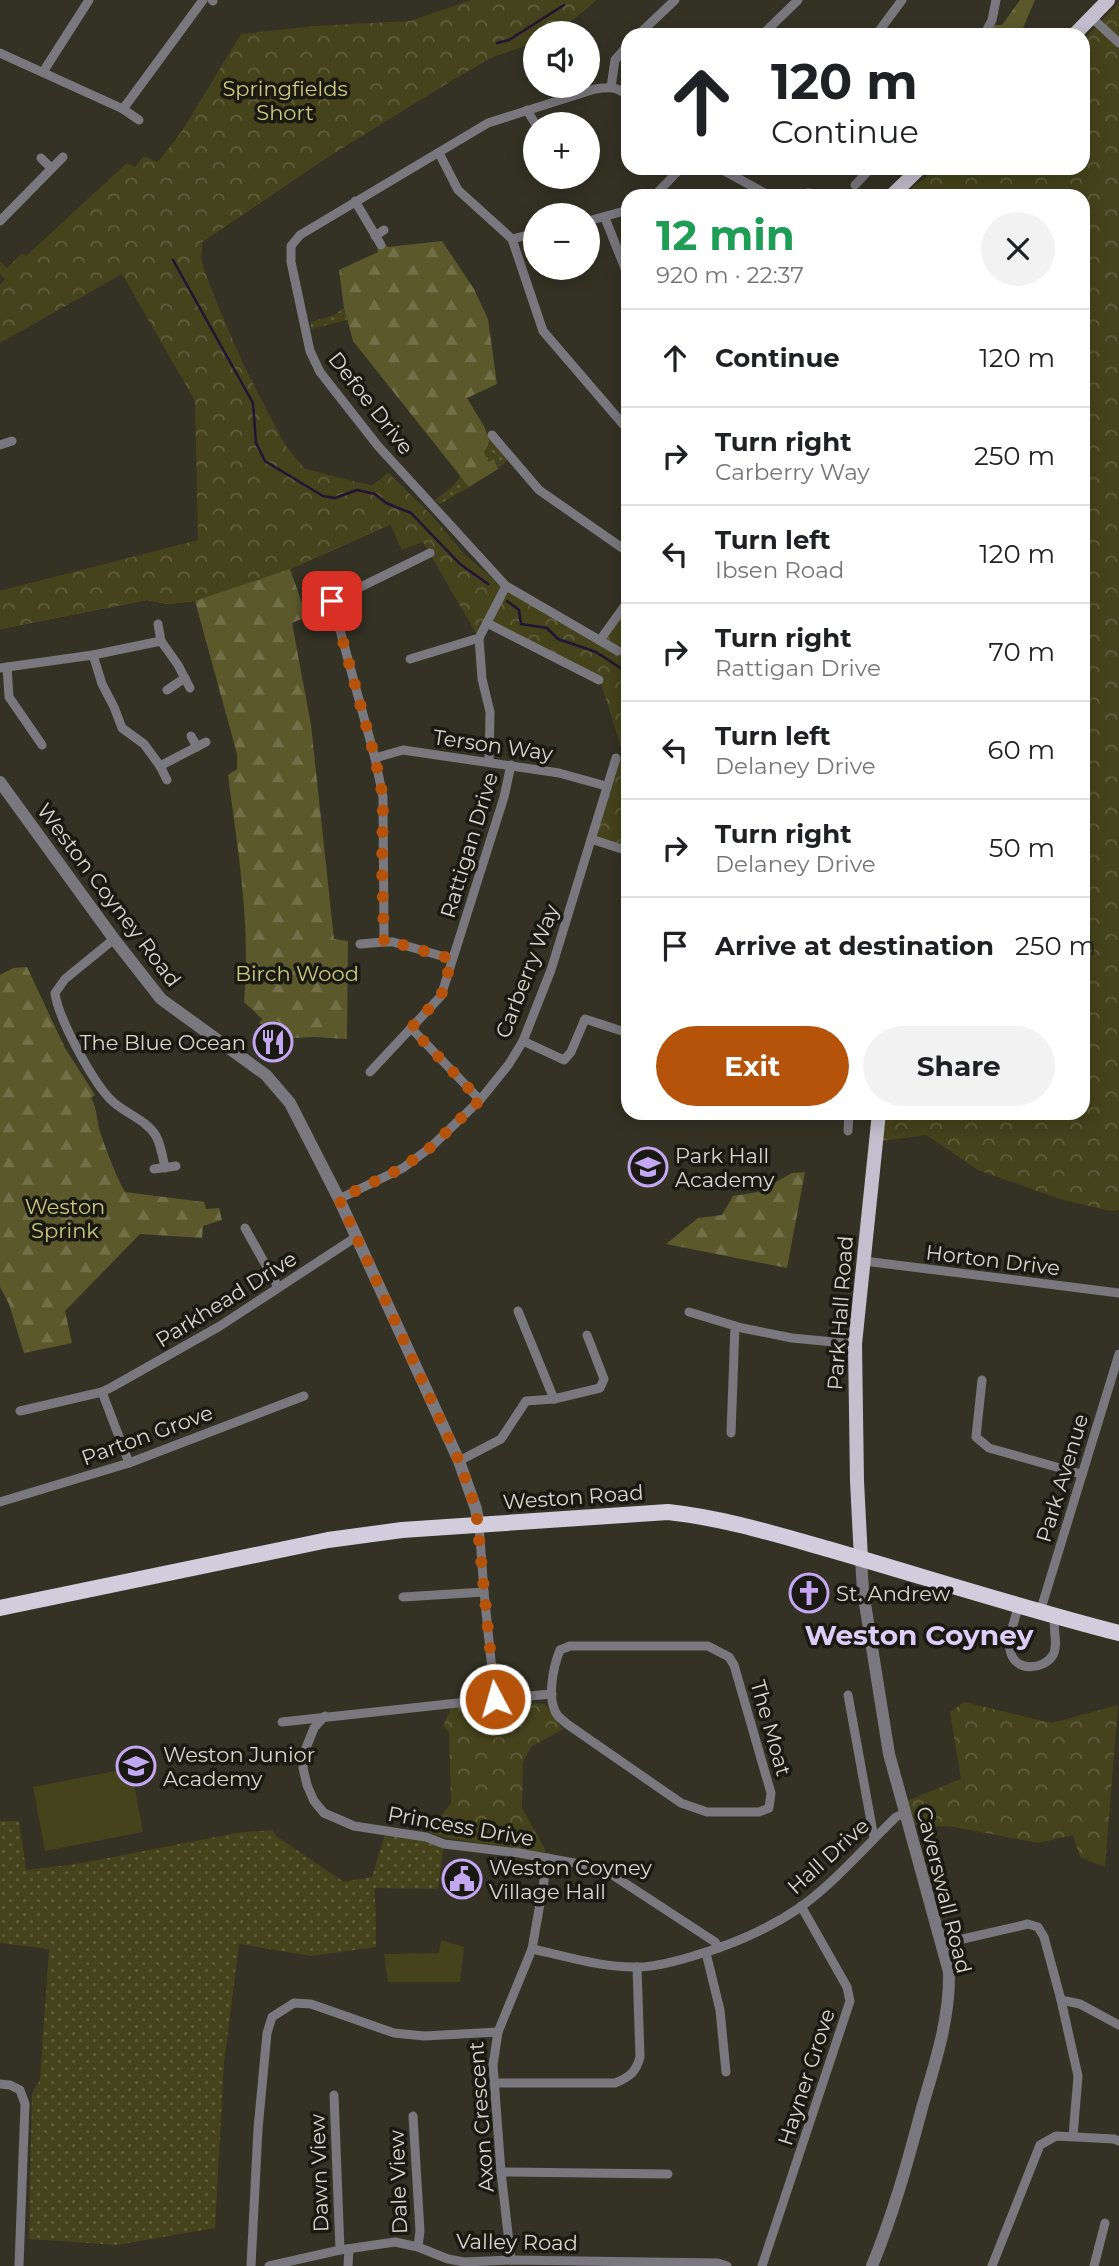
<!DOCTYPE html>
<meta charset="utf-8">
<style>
body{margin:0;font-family:Montserrat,sans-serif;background:#f2f2f2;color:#202124;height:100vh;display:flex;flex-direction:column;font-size:26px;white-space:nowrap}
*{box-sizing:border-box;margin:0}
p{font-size:23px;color:#757577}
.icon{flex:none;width:38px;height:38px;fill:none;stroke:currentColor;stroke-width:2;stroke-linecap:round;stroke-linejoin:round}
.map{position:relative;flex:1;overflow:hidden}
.panel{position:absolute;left:621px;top:189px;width:469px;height:931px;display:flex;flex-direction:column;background:#fff;border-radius:21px;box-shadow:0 4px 18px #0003}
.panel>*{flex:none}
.hud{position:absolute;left:621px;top:28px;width:469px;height:147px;border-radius:21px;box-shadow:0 4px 18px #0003;background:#fff;color:#202124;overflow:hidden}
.fabs{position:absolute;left:523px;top:21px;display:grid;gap:14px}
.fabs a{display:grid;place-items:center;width:77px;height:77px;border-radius:50%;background:#fff;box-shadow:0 4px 18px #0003;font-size:35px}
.pin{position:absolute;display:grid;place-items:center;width:60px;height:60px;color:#fff;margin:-30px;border-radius:14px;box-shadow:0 4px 10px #0006}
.me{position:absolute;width:77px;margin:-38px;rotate:354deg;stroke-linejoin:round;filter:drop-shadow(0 0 5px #0008)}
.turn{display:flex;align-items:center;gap:24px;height:147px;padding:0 35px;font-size:32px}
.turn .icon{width:91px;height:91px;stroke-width:2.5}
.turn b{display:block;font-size:49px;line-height:60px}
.round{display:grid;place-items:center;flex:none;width:74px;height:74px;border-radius:37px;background:#f2f2f2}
.summary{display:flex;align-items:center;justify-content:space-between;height:119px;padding:0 35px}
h1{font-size:42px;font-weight:700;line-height:52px;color:#1e9e55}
.primary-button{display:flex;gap:14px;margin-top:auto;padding:14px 35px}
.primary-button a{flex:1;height:80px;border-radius:42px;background:#b45309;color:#fff;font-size:28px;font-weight:700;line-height:80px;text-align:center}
.primary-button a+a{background:#f2f2f2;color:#202124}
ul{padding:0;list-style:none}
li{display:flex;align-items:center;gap:21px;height:98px;padding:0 35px;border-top:2px solid #e0e0e0}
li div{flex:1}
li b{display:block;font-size:26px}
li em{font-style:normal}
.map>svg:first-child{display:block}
.grass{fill:url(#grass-dots)}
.forest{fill:url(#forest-firs)}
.park{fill:url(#park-crowns)}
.garden{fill:#45431c}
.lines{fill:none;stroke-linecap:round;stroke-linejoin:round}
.stream{stroke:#221436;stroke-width:2.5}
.minor{stroke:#7a787f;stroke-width:9}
.tertiary{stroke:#7a787f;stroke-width:12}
.primary{stroke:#c3bfce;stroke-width:14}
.trunk{stroke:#d2cddd;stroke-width:16}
.route{stroke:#b45309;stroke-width:12;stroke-dasharray:0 21.6}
.labels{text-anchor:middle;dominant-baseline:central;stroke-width:7;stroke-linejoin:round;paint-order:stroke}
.park-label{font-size:21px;fill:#ccc980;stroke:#1a1a13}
.street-label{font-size:21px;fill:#d7d7cd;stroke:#1a1a13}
.poi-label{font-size:21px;fill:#d7d7cd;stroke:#1a1a13;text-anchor:start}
.district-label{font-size:28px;font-weight:bold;fill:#dbcdf7;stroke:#1a1a13}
</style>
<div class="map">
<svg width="1119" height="2266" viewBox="0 0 1119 2266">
<defs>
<pattern id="grass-dots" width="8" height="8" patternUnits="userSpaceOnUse" patternTransform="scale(1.75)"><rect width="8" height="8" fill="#45431c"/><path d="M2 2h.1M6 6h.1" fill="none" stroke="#5f5d3c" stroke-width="1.8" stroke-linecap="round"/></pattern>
<pattern id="forest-firs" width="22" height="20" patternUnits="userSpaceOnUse" patternTransform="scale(1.75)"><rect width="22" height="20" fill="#5b592c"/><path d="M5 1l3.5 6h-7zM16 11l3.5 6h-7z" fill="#727049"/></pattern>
<pattern id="park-crowns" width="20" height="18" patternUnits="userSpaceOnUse" patternTransform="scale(1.75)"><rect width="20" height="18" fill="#45431c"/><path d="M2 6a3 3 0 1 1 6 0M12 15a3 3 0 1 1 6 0" fill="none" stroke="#5f5d3c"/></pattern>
</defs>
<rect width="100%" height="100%" fill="#333224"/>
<g class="grass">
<path d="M344 308 347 320 311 329V322L334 315Z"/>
<path d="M487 434 508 460 498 469 497 463 488 462 484 452 488 441Z"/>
<path d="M461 476 469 487 440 504 435 500 452 487Z"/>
<path d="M0 1821H19L26 1870 77 1864 236 1833 272 1830 276 1836 344 1882 372 1877 386 1831 444 1844 438 1889 375 1888 376 1947 311 1956 239 1944 224 2063 215 2228 117 2245 29 2239 32 2093 40 2080 49 1949 0 1943Z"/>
</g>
<g class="forest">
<path d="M596 0 557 33H536L535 42 492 57 419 99 323 160 202 242C202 248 200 256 202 263 210 296 279 452 304 468 313 474 359 483 372 486L388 473 430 514 463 553 422 532 391 524 290 569 303 606 311 603 314 614 292 623 311 725 334 939 348 941 347 1039 314 1037 293 1038 277 1021 265 1027 259 1023 262 1019 244 1002C251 924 238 852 228 775L237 769V754L195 601 168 604 147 600 0 629V591L198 541 220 455 151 236Z"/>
<path d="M1020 0H1035L1020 35H992L994 25H1002Z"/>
<path d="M442 241 474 289 488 319 497 384 467 398 485 428 489 441 484 452 488 462 494 459 498 469 469 487 353 341 344 308 339 270 378 252 377 248 385 244 388 247Z"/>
<path d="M27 967 65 1048 95 1095 91 1098C98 1109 96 1122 101 1135 108 1154 115 1174 125 1192L204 1202 206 1209 219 1208 222 1220 203 1226 202 1238 140 1234 65 1311 72 1343 24 1353 9 1304 0 1287V975L13 968Z"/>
<path d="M805 1172 787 1268 666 1244 698 1218 722 1215 733 1196 758 1192 792 1173Z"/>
</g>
<g class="park">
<path d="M471 0H596L557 33H536L535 42 492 57 469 70 323 160 202 242 201 261 216 301 244 366 285 445 305 469 372 486 388 473 430 514 463 553 501 586 477 635 423 542 402 550 390 524 290 569 195 601 168 604 147 600 0 629V591L198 540 195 401 122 274 0 343V285L5 279 0 274V261L7 268 22 253 26 256 127 163 135 167 144 156 158 162 182 131 241 34 315 26 410 21Z"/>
<path d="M1119 3V1210L1111 1211 1063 1200 978 1170 926 1135 882 1141 887 1113H1083V196H901L938 168H1083V40Z"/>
<path d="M506 586 600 640 628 601V851L591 839 619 759 625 760 600 680 487 623Z"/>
<path d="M502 1701 545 1704 563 1729 531 1747 523 1762 522 1808 545 1849V1853L447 1838 429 1832 451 1803 449 1732 443 1726 451 1708Z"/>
<path d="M964 1702 1052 1723 1118 1705 1105 1867 1080 1857 1073 1835 1038 1843 954 1827 915 1825 907 1801 961 1779 950 1712Z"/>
</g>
<g class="garden">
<path d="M131 1768 143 1832 45 1851 33 1787Z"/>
<path d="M441 1940 464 1947 460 1982H388L384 1954 439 1953Z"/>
</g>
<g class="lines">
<g class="stream">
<path d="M497 43 509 40 564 5"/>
<path d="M173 260 253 403 256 443 265 461 323 496 335 498 357 490 375 494 386 503 411 513 460 564 488 584"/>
<path d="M507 601 519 610 521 624 547 628 558 639 596 652 628 673"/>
</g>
<g class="minor">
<path d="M212 0 213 1"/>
<path d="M1091 17 1119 43"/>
<path d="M638 35 675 0"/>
<path d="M762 35 798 0"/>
<path d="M876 35 902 0"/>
<path d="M984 35 992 20 996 0"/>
<path d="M0 53 123 109 139 120"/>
<path d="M43 72 89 0"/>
<path d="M611 87 615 60 628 45"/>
<path d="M123 109 203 0"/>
<path d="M527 110 536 125"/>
<path d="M439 153 458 190 512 239 543 331 628 430"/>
<path d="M41 158 51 168"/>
<path d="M719 168 770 196"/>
<path d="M855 185 871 168"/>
<path d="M654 196 681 168"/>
<path d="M794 196 808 193 827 196"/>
<path d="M355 201 381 245"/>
<path d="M605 218 628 276"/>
<path d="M0 221 63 157"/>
<path d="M588 221 628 210"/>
<path d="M375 236 384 230"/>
<path d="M512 239 536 233"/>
<path d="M492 435 539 490 628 552"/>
<path d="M0 445 12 441"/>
<path d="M430 553 332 601 375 758 383 797 384 942H393L452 959"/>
<path d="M313 610 332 601"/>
<path d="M487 623 599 680"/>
<path d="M158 624 161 641"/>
<path d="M600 640 628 601"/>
<path d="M618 651 506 586 378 446 320 372 310 351 291 262V246L300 235 488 123 595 89C609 87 617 86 628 96"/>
<path d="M93 655 102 684 114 707 122 728 144 744 160 766 206 742"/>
<path d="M410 659 479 638"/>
<path d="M7 667 9 697 42 745"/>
<path d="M0 668 93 655 161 641 178 665 190 688"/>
<path d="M167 690 185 678"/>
<path d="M191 736 197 747"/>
<path d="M375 758 403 750 559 773 606 786"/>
<path d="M489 762 490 712 482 679 479 638 506 586"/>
<path d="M160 766 167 780"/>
<path d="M591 839 628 851"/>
<path d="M114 939 65 979 55 993C58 1018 92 1080 110 1099 123 1113 146 1119 156 1136 161 1145 163 1158 165 1168"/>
<path d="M360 944 384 942"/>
<path d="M411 1028 480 1100"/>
<path d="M523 1041 564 1060 571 1052 585 1019 628 1033"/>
<path d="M370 1072 441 996 504 797 511 765"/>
<path d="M848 1131 849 1113"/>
<path d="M154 1169 176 1166"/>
<path d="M339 1199 403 1168 431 1147 480 1100 509 1064 523 1041 551 970 616 758"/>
<path d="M245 1228 278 1287"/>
<path d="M864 1261 1119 1293"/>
<path d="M518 1311 554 1399"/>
<path d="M689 1312 742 1328 792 1338 855 1344"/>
<path d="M982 1380 976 1437 989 1448 1081 1474"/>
<path d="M102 1392 129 1463"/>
<path d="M20 1411 102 1392 112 1387 220 1326 356 1237"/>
<path d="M731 1433 735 1326"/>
<path d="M459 1461 501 1439 526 1401 554 1399 600 1388 604 1379 587 1335"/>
<path d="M0 1502 129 1463 304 1396"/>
<path d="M479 1525 484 1592 495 1699 552 1694"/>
<path d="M403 1597 484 1592"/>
<path d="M1018 1607C1015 1620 1008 1637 1010 1650 1014 1672 1043 1671 1053 1655 1059 1644 1052 1629 1055 1617"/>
<path d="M1040 1612 1119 1354"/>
<path d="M570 1646H708L729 1657 734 1665 771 1793 769 1808 759 1812H707L681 1803 567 1724C564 1721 561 1719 558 1716 546 1701 553 1667 560 1650Z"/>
<path d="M848 1695 874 1838"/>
<path d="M325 1716 314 1728 306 1748 303 1768 307 1785 314 1801 324 1813 354 1826 426 1837 444 1844 519 1853 591 1866 611 1874 715 1942 719 1948"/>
<path d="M282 1722 495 1699"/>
<path d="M941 1944 1028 1924 1038 1927 1044 1937 1061 2000 1080 2004 1119 2025"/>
<path d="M532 1949C566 1956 602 1968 638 1967 655 1967 673 1962 690 1957 729 1946 769 1929 802 1906 836 1881 865 1847 896 1817L905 1813"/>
<path d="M706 1953 720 2010 726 2072"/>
<path d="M1061 2000 1078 2076 1073 2136"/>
<path d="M494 2083H615C630 2077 636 2072 640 2057L637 1967"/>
<path d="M0 2084 10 2085 20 2090 25 2104 19 2266"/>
<path d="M334 2095 340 2250"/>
<path d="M413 2116 420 2231 418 2247"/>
<path d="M501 2172 668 2174"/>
<path d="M511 2260 501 2172 493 2065 498 2032 532 1949 548 1858"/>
<path d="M251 2266 258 2129 267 2033 272 2017 294 2003 311 2004 394 2033 424 2036 498 2032"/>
<path d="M269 2266 340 2250 395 2242 418 2247 448 2259 464 2262 511 2260 718 2263 727 2266"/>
<path d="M348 2266 349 2249"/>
<path d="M762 2266 850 2001 847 1987 801 1906"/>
<path d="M992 2266 1040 2145 1056 2136 1114 2139 1119 2141"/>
<path d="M1094 2266 1105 2223"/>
</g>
<g class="tertiary">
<path d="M0 782 114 939 161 999 266 1075 290 1103 339 1199 459 1461 476 1509 479 1525"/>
<path d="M861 1559 863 1591 889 1754 949 1972C950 2019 935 2063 922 2108 908 2161 893 2215 872 2266"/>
</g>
<g class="primary">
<path d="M1074 35 1108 0"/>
<path d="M891 196 920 168"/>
<path d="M861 1559 857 1481 855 1344 879 1113"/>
</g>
<path class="trunk" d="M0 1608 328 1540 402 1530 668 1512C723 1518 775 1534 828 1549 925 1577 1021 1608 1119 1633"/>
</g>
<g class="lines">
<path class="route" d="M332 601 375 758 383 797 382 868 384 942H393L452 959 441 996 411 1028 480 1100 431 1147 402 1168 339 1199 459 1461 476 1509 495 1699"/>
</g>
<defs>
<symbol id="restaurant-ring" viewBox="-11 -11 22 22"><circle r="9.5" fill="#1a1a13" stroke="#c3a7f2" stroke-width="1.5"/><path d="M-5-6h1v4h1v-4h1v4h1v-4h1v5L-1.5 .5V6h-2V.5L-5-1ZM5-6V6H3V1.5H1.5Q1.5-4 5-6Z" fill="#c3a7f2"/></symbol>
<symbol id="school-ring" viewBox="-11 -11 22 22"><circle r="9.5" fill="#1a1a13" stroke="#c3a7f2" stroke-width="1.5"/><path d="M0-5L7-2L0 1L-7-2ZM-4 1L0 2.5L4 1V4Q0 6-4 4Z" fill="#c3a7f2"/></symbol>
<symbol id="church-ring" viewBox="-11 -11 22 22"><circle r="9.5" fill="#1a1a13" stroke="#c3a7f2" stroke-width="1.5"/><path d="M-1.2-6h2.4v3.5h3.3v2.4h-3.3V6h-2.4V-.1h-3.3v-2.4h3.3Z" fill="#c3a7f2"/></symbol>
<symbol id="civic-ring" viewBox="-11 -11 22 22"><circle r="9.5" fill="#1a1a13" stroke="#c3a7f2" stroke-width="1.5"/><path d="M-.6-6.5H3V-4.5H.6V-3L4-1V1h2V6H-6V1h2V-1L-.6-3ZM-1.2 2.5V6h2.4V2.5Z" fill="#c3a7f2"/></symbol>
</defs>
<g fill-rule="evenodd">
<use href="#restaurant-ring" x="251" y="1020" width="44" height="44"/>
<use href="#school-ring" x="626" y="1145" width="44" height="44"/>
<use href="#church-ring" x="787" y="1571" width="44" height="44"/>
<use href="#school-ring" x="114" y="1744" width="44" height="44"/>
<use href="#civic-ring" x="440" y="1857" width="44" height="44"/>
</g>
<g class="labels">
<g class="park-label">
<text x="285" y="88">Springfields<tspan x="285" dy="24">Short</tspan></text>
<text x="297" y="973">Birch Wood</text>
<text x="65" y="1206">Weston<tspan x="65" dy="24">Sprink</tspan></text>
</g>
<g class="street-label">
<text transform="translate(371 403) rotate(52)">Defoe Drive</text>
<text transform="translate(493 745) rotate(8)">Terson Way</text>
<text transform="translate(469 845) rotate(-73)">Rattigan Drive</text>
<text transform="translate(109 895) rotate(53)">Weston Coyney Road</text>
<text transform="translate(527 971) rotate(-69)">Carberry Way</text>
<text transform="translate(993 1260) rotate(7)">Horton Drive</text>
<text transform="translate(226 1299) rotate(-32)">Parkhead Drive</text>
<text transform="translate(840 1313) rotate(-86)">Park Hall Road</text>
<text transform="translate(147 1435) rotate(-20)">Parton Grove</text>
<text transform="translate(1062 1478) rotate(-73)">Park Avenue</text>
<text transform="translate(573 1497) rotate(-4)">Weston Road</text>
<text transform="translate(771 1728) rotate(74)">The Moat</text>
<text transform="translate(461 1826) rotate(10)">Princess Drive</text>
<text transform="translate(828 1856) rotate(-42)">Hall Drive</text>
<text transform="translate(944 1890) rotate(76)">Caverswall Road</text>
<text transform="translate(806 2077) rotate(-72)">Hayner Grove</text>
<text transform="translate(481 2117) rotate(-94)">Axon Crescent</text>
<text transform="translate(319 2173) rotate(-92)">Dawn View</text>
<text transform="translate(398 2182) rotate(-92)">Dale View</text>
<text transform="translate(517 2242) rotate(1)">Valley Road</text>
</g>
<g class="poi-label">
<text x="246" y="1042" text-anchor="end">The Blue Ocean</text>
<text x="675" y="1155">Park Hall<tspan x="675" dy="24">Academy</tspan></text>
<text x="836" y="1593">St. Andrew</text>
<text x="163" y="1754">Weston Junior<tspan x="163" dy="24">Academy</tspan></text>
<text x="489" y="1867">Weston Coyney<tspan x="489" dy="24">Village Hall</tspan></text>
</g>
<g class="district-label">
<text x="919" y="1635">Weston Coyney</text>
</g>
</g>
</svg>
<div class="fabs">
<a><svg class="icon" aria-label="sound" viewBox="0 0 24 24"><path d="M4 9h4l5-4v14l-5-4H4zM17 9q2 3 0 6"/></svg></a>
<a>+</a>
<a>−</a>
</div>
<div class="pin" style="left:332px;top:601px;background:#d93025"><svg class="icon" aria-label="arrive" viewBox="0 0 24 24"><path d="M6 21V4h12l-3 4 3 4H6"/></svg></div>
<svg class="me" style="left:495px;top:1699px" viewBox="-20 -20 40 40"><circle r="17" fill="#b45309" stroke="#fff" stroke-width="3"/><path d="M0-11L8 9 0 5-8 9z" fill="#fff"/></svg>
<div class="hud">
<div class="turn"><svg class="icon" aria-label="ahead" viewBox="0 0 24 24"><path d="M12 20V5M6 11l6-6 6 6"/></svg><div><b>120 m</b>Continue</div></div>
</div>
<section class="panel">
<div class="summary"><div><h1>12 min</h1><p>920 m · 22:37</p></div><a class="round"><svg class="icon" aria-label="close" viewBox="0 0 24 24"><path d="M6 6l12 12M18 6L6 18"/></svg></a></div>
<ul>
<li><svg class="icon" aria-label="ahead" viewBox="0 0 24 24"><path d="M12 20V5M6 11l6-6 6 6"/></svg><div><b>Continue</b></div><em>120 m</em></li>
<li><svg class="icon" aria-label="right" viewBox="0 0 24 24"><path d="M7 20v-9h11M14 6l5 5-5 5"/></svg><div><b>Turn right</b><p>Carberry Way</p></div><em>250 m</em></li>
<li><svg class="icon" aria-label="left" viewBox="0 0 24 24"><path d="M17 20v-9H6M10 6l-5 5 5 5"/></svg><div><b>Turn left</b><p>Ibsen Road</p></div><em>120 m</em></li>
<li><svg class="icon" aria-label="right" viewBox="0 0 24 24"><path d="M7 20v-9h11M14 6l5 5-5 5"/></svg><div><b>Turn right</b><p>Rattigan Drive</p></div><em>70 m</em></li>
<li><svg class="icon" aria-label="left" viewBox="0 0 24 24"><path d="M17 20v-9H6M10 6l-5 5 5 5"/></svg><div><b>Turn left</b><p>Delaney Drive</p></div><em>60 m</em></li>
<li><svg class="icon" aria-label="right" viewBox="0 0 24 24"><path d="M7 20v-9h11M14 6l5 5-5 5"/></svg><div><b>Turn right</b><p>Delaney Drive</p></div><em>50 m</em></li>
<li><svg class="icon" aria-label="arrive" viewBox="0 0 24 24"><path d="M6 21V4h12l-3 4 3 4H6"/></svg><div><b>Arrive at destination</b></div><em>250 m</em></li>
</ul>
<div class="primary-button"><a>Exit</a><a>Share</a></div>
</section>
</div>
